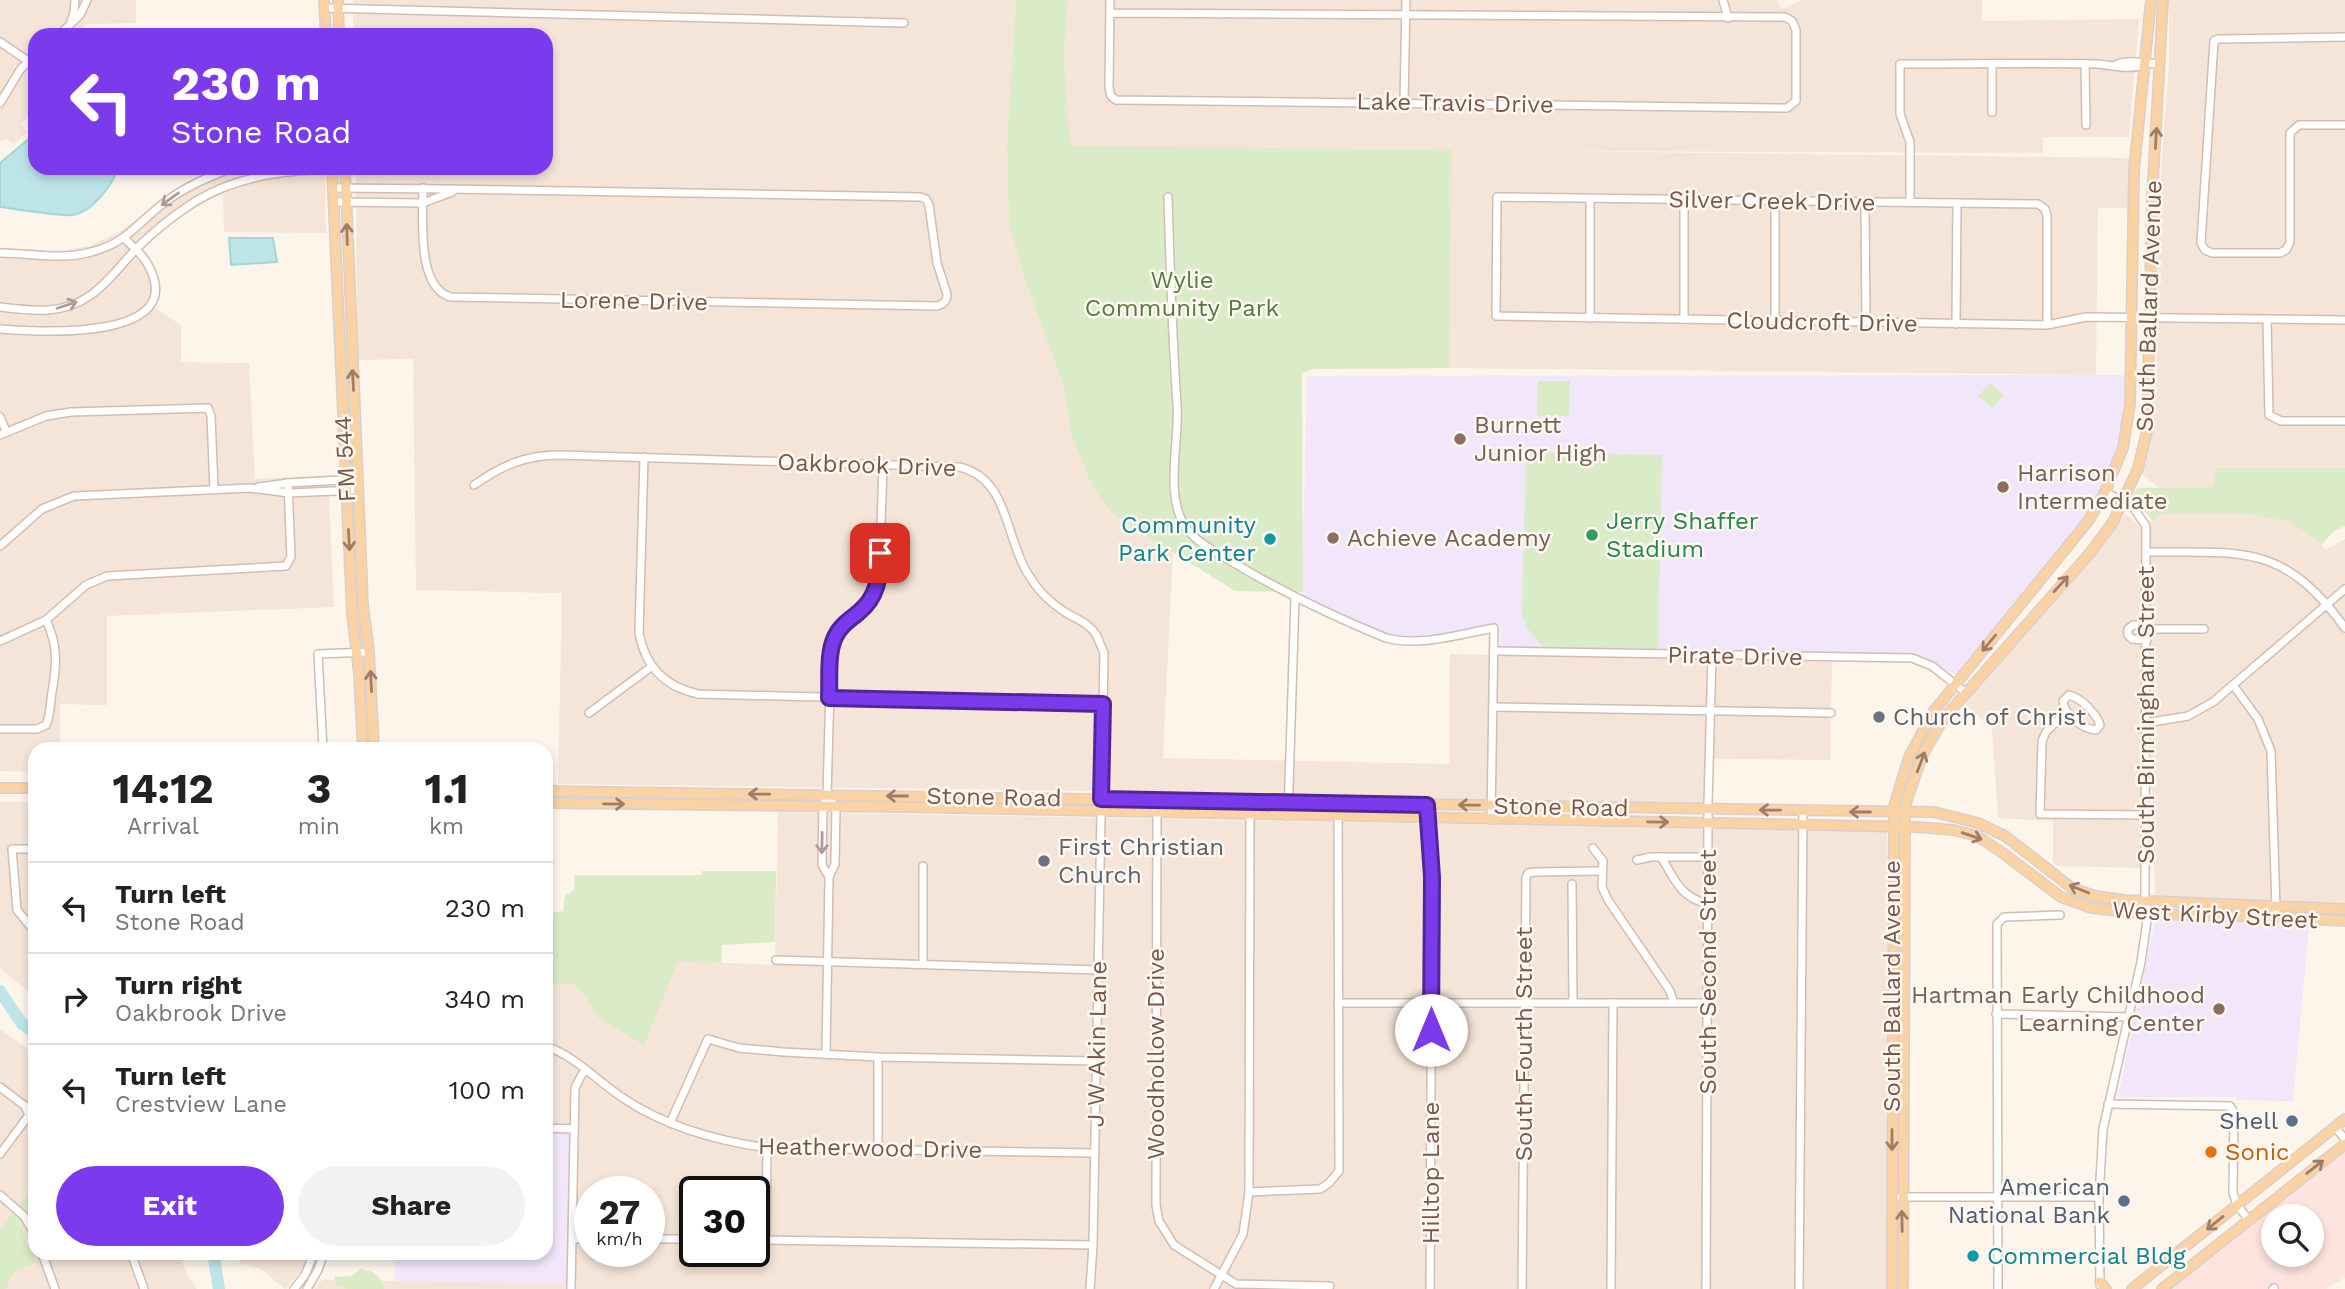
<!DOCTYPE html>
<style>
body{margin:0;font-family:"Work Sans",sans-serif;background:#f2f2f2;color:#222;height:100vh;display:flex;flex-direction:column;font-size:26px;white-space:nowrap}
*{box-sizing:border-box;margin:0}
p{font-size:23px;color:#767676}
.icon{flex:none;width:38px;height:38px;fill:none;stroke:currentColor;stroke-width:2;stroke-linecap:round;stroke-linejoin:round}
.map{position:relative;flex:1;overflow:hidden}
.drawer{position:absolute;left:28px;top:742px;width:525px;height:518px;display:flex;flex-direction:column;background:#fff;border-radius:21px;box-shadow:0 4px 10px #0003}
.drawer>*{flex:none}
.hud{position:absolute;left:28px;top:28px;width:525px;height:147px;border-radius:21px;box-shadow:0 4px 10px #0003;background:#7c3aed;color:#fff;overflow:hidden}
.fabs{position:absolute;left:2261px;top:1204px;display:grid;gap:14px}
.fabs a{display:grid;place-items:center;width:63px;height:63px;border-radius:50%;background:#fff;box-shadow:0 4px 10px #0003;font-size:35px}
.speed{position:absolute;left:574px;top:1176px;display:flex;gap:14px;font-size:35px;font-weight:700;text-align:center}
.speed>*{display:grid;place-content:center;width:91px;height:91px;border-radius:50%;background:#fff;box-shadow:0 4px 10px #0003;line-height:1}
.speed small{font-size:18px;font-weight:400}
.speed .limit{border:4px solid #111;border-radius:10px;background:#fff;color:#111}
.pin{position:absolute;display:grid;place-items:center;width:60px;height:60px;color:#fff;margin:-30px;border-radius:14px;box-shadow:0 4px 10px #0006}
.me{position:absolute;width:77px;margin:-38px;rotate:0deg;stroke-linejoin:round;filter:drop-shadow(0 0 5px #0008)}
.turn{display:flex;align-items:center;gap:24px;height:147px;padding:0 28px;font-size:32px}
.turn .icon{width:91px;height:91px;stroke-width:2.5}
.turn b{display:block;font-size:49px;line-height:60px}
.eta{display:flex;justify-content:space-evenly;align-items:center;height:119px;text-align:center}
.eta b{font-size:42px;font-weight:700;line-height:49px}
.action{display:flex;gap:14px;margin-top:auto;padding:14px 28px}
.action a{flex:1;height:80px;border-radius:42px;background:#7c3aed;color:#fff;font-size:28px;font-weight:700;line-height:80px;text-align:center}
.action a+a{background:#f2f2f2;color:#222}
ul{padding:0;list-style:none}
li{display:flex;align-items:center;gap:21px;height:91px;padding:0 28px;border-top:2px solid #e0e0e0}
li div{flex:1}
li b{display:block;font-size:26px}
li em{font-style:normal}
.map>svg:first-child{display:block}
.residential{fill:#f5e5d8;fill-rule:evenodd}
.commercial{fill:#fde4de;fill-rule:evenodd}
.education{fill:#f1e6fa}
.green{fill:#d9ebc7}
.water{fill:#bde5e7;stroke:#a3d6d9;stroke-width:2}
.lines{fill:none;stroke-linecap:round;stroke-linejoin:round}
.river{stroke:#bde5e7;stroke-width:12}
.minor-casing{stroke:#d2bdb1;stroke-width:10}
.major-casing{stroke:#d9d0cd;stroke-width:12}
.minor{stroke:#fff;stroke-width:7}
.major{stroke:#fbd2a3;stroke-width:9}
.oneway{stroke:#a07d66}
.oneway2{stroke:#af9b94}
.route-casing{stroke:#51269a;stroke-width:18}
.route{stroke:#7c3aed;stroke-width:12}
.education-dot{fill:#8d6e63;stroke:#fff8f1;stroke-width:2.5}
.leisure-dot{fill:#2e9e5b;stroke:#fff8f1;stroke-width:2.5}
.culture-dot{fill:#0f9aa8;stroke:#fff8f1;stroke-width:2.5}
.worship-dot{fill:#6b7280;stroke:#fff8f1;stroke-width:2.5}
.service-dot{fill:#5c6f8a;stroke:#fff8f1;stroke-width:2.5}
.food-dot{fill:#e8710a;stroke:#fff8f1;stroke-width:2.5}
.labels{text-anchor:middle;dominant-baseline:central;stroke-width:5;stroke-linejoin:round;paint-order:stroke}
.street-label{font-size:24px;fill:#79584c;stroke:#fff8f1}
.park-label{font-size:24px;fill:#577941;stroke:#fff8f1}
.education-label{font-size:24px;fill:#785e54;stroke:#fff8f1;text-anchor:start}
.leisure-label{font-size:24px;fill:#27864d;stroke:#fff8f1;text-anchor:start}
.culture-label{font-size:24px;fill:#0d838f;stroke:#fff8f1;text-anchor:end}
.worship-label{font-size:24px;fill:#5b616d;stroke:#fff8f1;text-anchor:start}
.service-label{font-size:24px;fill:#4e5e75;stroke:#fff8f1;text-anchor:end}
.food-label{font-size:24px;fill:#c56008;stroke:#fff8f1;text-anchor:start}
</style>
<div class="map">
<svg width="2345" height="1289" viewBox="0 0 2345 1289">
<rect width="100%" height="100%" fill="#fdf4ea"/>
<g class="residential">
<path d="M0 0H136V23L86 24 77 35H35V107L22 124 26 133 14 144 6 139 0 142Z"/>
<path d="M353 0H1016L1007 145 1009 224 1023 274 1063 384 1071 434 1114 515 1173 551 1163 758 1449 764 1450 654 1832 662 1830 760 1706 759 1705 801 1702 807 1161 794V792L558 784 562 593 416 590 413 359 357 360 356 168H546V35H353Z"/>
<path d="M1068 0H1777L1782 9 1803 0H1982V21L2139 19 2129 137H2043V153L1549 151 2131 158 2129 208H2098L2096 375 1449 368 1451 151 1069 146 1064 56Z"/>
<path d="M2169 0H2345V468H2216V487L2159 488 2142 474 2153 431 2156 389 2157 267 2162 156 2169 65Z"/>
<path d="M216 168H325L326 233 224 232 223 194 192 209 173 222 148 243 143 250 158 276V293L154 307 181 325V362L249 363 255 479 328 475 334 607 107 616V705L60 704V749H35V772L0 771V248L58 251 90 246 122 230 172 192Z"/>
<path d="M2163 513H2242L2290 522 2322 544 2325 550 2345 539V903L2155 897 2152 790H2142L2141 868 2057 866 2053 862V821L1998 818 1992 729 1963 702 2088 563 2126 514 2142 528Z"/>
<path d="M0 802H35V997L0 968Z"/>
<path d="M778 812 1887 832 1890 1289H314L322 1280 565 1283 570 1134 546 1133V984L573 983 586 997 597 1017 678 961 775 965ZM590 1192H649V1251H590ZM695 1192H754V1251H695Z"/>
<path d="M0 1029 35 1054V1184L21 1202 30 1211 35 1206V1253H179L188 1276 197 1289H0Z"/>
<path d="M233 1253H309L300 1272 285 1289 261 1269 241 1263Z"/>
</g>
<path class="commercial" d="M2345 1147V1277L2326 1289H2166ZM2273 1216H2312V1255H2273Z"/>
<g class="education">
<path d="M2125 375 2123 421 2119 439 2114 460 2096 500 2079 526 1955 675 1923 656 1900 653 1500 647 1501 626 1414 636H1388L1302 599 1307 376Z"/>
<path d="M2155 920 2309 925 2293 1101 2237 1100V1097H2118Z"/>
<path d="M546 1133H570L565 1283 395 1281V1253H546Z"/>
</g>
<g class="green">
<path d="M1016 0H1068L1064 56 1070 146 1452 150 1449 368 1314 369 1302 373 1303 592 1235 591 1114 515 1094 489 1071 434 1063 384 1023 274 1009 224 1007 145Z"/>
<path d="M1538 381H1570L1569 416H1537Z"/>
<path d="M1990 383 2004 395 1992 408 1978 396Z"/>
<path d="M1526 452 1662 455 1658 649 1543 647 1528 629 1522 615Z"/>
<path d="M2215 468H2345V526L2334 531 2322 544 2290 522 2242 513H2163L2152 521C2147 512 2135 503 2133 494L2137 488 2215 487Z"/>
<path d="M702 871H776L775 942 722 945 721 963 678 961 644 1045 597 1017 586 997 573 984H546V914L563 911 565 896 575 889 574 875H702Z"/>
<path d="M35 1184V1206L19 1223 35 1263 15 1270 5 1289H0V1230Z"/>
<path d="M361 1269C375 1271 380 1275 384 1289H347L335 1284V1277L351 1276Z"/>
</g>
<g class="water">
<path d="M35 134V168H130L116 173C110 188 91 212 73 215 60 217 16 209 0 207V163Z"/>
<path d="M229 238H273L277 262 231 265Z"/>
</g>
<g class="lines">
<g class="river">
<path d="M0 991 22 1024 35 1033"/>
<path d="M213 1253 219 1289"/>
</g>
<defs>
<g id="minor">
<path d="M1723 0 1728 18"/>
<path d="M325 8 904 23"/>
<path d="M1110 13 1785 17 1792 21 1796 30V101L1787 108 1116 100 1111 96 1109 88 1110 0"/>
<path d="M71 21 74 13 75 0"/>
<path d="M59 35 80 15 87 0"/>
<path d="M2345 37 2218 39 2214 41 2201 243 2205 250 2212 253H2280L2286 250 2290 242V133L2299 125H2345"/>
<path d="M0 42 28 61"/>
<path d="M2085 64 2086 125"/>
<path d="M2117 64C2132 59 2144 64 2160 64"/>
<path d="M1404 102 1406 0"/>
<path d="M0 103 20 70 35 54"/>
<path d="M1992 112V64"/>
<path d="M333 188 447 189 920 197 926 199 929 205 937 263 947 294C947 301 944 304 937 306L451 297C416 288 423 216 423 188"/>
<path d="M1168 197C1170 266 1172 335 1177 404 1180 442 1163 497 1187 529 1197 543 1219 554 1234 563 1284 593 1332 616 1386 638 1421 647 1459 634 1494 628L1491 820"/>
<path d="M1590 199V318"/>
<path d="M1684 200V319"/>
<path d="M333 202 423 203 452 192"/>
<path d="M1910 202V142L1900 114V64C1965 64 2031 63 2097 64 2112 65 2131 71 2144 64"/>
<path d="M1865 203 1866 322"/>
<path d="M0 253C29 253 59 260 87 253 128 244 137 222 168 200 187 186 209 177 231 168"/>
<path d="M0 307C16 309 32 311 48 310 93 307 110 276 137 248 155 230 174 215 196 201 240 174 294 169 345 169"/>
<path d="M2267 320 2269 415 2281 421H2345"/>
<path d="M1775 321V202"/>
<path d="M1956 324 1957 203"/>
<path d="M2047 325V216L2045 209 2038 204 1497 197 1496 316 2047 325 2086 317 2345 320"/>
<path d="M0 329C39 332 193 342 147 263 142 254 132 246 125 239"/>
<path d="M0 417 6 431"/>
<path d="M0 435 46 416 71 412 208 408 211 416 214 489"/>
<path d="M644 457 639 633C645 666 665 687 698 694L1103 704"/>
<path d="M474 485C501 466 525 455 559 455L959 467C1009 478 1005 538 1028 574 1037 589 1050 603 1065 612 1076 619 1087 622 1095 633 1099 639 1101 647 1104 653L1093 1245 1090 1289"/>
<path d="M259 487 288 483 358 479"/>
<path d="M0 546 42 509 74 496 251 488 289 493 358 490"/>
<path d="M2147 552C2242 553 2283 542 2345 628"/>
<path d="M2147 629H2204"/>
<path d="M2147 640 2132 639 2128 635V629L2133 625H2147"/>
<path d="M0 641 46 620 86 585 107 576 286 566 291 557 288 483"/>
<path d="M1494 651 1912 658 1932 666 1965 692"/>
<path d="M2233 685 2258 719 2271 751 2276 909"/>
<path d="M2069 695C2081 698 2097 714 2100 725L2096 730C2082 729 2064 714 2063 701Z"/>
<path d="M1493 707 1831 713"/>
<path d="M2066 712 2046 732 2042 741 2040 814 2146 815"/>
<path d="M589 713 651 667"/>
<path d="M2146 723 2188 716 2213 702 2345 589"/>
<path d="M0 729H37L46 725C51 714 50 703 52 692 57 664 58 645 46 620"/>
<path d="M323 749 318 654 369 652"/>
<path d="M827 796 831 652C839 617 869 615 879 582L883 465"/>
<path d="M1157 800 1156 1205 1159 1221 1174 1245 1236 1284 1330 1286"/>
<path d="M1427 805 1432 877 1430 1289"/>
<path d="M1288 816 1295 598"/>
<path d="M1593 848 1603 861 1602 887 1608 900 1670 991 1674 1003"/>
<path d="M35 849H12L17 910 35 932"/>
<path d="M1661 857C1676 881 1680 897 1708 904"/>
<path d="M1637 860 1651 857H1709"/>
<path d="M1572 884 1573 1003"/>
<path d="M776 960 1099 970"/>
<path d="M923 964V866"/>
<path d="M1338 1003H1708"/>
<path d="M1996 1014 2129 1017"/>
<path d="M546 1046C577 1057 599 1083 626 1100 669 1128 718 1141 767 1148L1095 1153"/>
<path d="M826 1053 829 877 835 864 836 807 827 796 823 806 822 865 829 877"/>
<path d="M878 1057V1148"/>
<path d="M0 1087 25 1106 29 1115 0 1154"/>
<path d="M2108 1104 2230 1106 2234 1113 2233 1193 2237 1205 2249 1220"/>
<path d="M670 1123 708 1039 739 1048 783 1052 878 1057 1097 1061"/>
<path d="M2335 1127 2345 1139"/>
<path d="M546 1128 573 1129"/>
<path d="M1249 1192 1320 1189 1329 1183 1339 1171 1338 803"/>
<path d="M0 1195 24 1216 35 1235"/>
<path d="M1901 1197H2099"/>
<path d="M573 1239H590"/>
<path d="M649 1239H695"/>
<path d="M766 1239 767 1148"/>
<path d="M754 1240 1093 1245"/>
<path d="M42 1253 55 1289"/>
<path d="M131 1253 144 1289"/>
<path d="M2100 1285 2099 1197 2103 1129 2141 962 2148 914 2145 901 2146 526 2132 506 2105 492"/>
<path d="M294 1289 305 1275 314 1253"/>
<path d="M307 1289 318 1270 324 1253"/>
<path d="M571 1289 575 1088 582 1074 586 1071"/>
<path d="M1214 1289 1243 1234 1249 1192 1250 802"/>
<path d="M1522 1289 1526 878 1528 873 1535 872 1601 871"/>
<path d="M1611 1289 1613 1003"/>
<path d="M1706 1289 1708 804 1712 655"/>
<path d="M1799 1289 1803 811"/>
<path d="M1998 1289 1997 924 2004 917 2060 915"/>
<path d="M2273 1289 2274 1288"/>
</g>
<g id="major">
<path d="M324 0 326 35"/>
<path d="M338 0 339 35"/>
<path d="M332 168 352 613 359 674 363 749"/>
<path d="M345 168 363 605 369 652 374 749"/>
<path d="M0 788H35"/>
<path d="M546 791 1934 812 1978 823 2005 836 2072 888 2095 896 2124 900 2345 909"/>
<path d="M546 803 902 807 1916 827 1954 830 1977 836 2000 851 2061 897 2092 908 2148 914 2276 917 2345 921"/>
<path d="M2100 1282 2106 1289"/>
<path d="M1892 1289 1894 806 1909 757 1933 712 2089 520 2105 492 2123 448 2130 404 2134 170 2151 0"/>
<path d="M1903 1289 1905 806 1922 756 1944 718 2090 553 2113 522 2138 468 2147 431 2152 199 2163 0"/>
<path d="M2132 1289 2345 1119"/>
<path d="M2162 1289 2345 1144"/>
</g>
</defs>
<use href="#minor" class="minor-casing"/>
<use href="#major" class="major-casing"/>
<use href="#minor" class="minor"/>
<use href="#major" class="major"/>
</g>
<defs><path id="oneway-shaft" d="M-6 0H5M1.5-3L5.5 0L1.5 3" fill="none" stroke-width="1.6" stroke-linecap="round" stroke-linejoin="round" transform="scale(1.75)"/></defs>
<g class="oneway">
<use href="#oneway-shaft" transform="translate(2156 138) rotate(-87)"/>
<use href="#oneway-shaft" transform="translate(347 234) rotate(-92)"/>
<use href="#oneway-shaft" transform="translate(353 380) rotate(-93)"/>
<use href="#oneway-shaft" transform="translate(349 540) rotate(87)"/>
<use href="#oneway-shaft" transform="translate(2061 584) rotate(-48)"/>
<use href="#oneway-shaft" transform="translate(1989 643) rotate(130)"/>
<use href="#oneway-shaft" transform="translate(371 681) rotate(-93)"/>
<use href="#oneway-shaft" transform="translate(1921 762) rotate(-69)"/>
<use href="#oneway-shaft" transform="translate(759 794) rotate(-179)"/>
<use href="#oneway-shaft" transform="translate(897 796) rotate(-180)"/>
<use href="#oneway-shaft" transform="translate(614 804) rotate(1)"/>
<use href="#oneway-shaft" transform="translate(1469 805) rotate(-179)"/>
<use href="#oneway-shaft" transform="translate(1770 810) rotate(-179)"/>
<use href="#oneway-shaft" transform="translate(1860 812) rotate(-180)"/>
<use href="#oneway-shaft" transform="translate(1658 822) rotate(1)"/>
<use href="#oneway-shaft" transform="translate(1972 836) rotate(19)"/>
<use href="#oneway-shaft" transform="translate(2079 889) rotate(-158)"/>
<use href="#oneway-shaft" transform="translate(1892 1140) rotate(90)"/>
<use href="#oneway-shaft" transform="translate(2315 1167) rotate(-38)"/>
<use href="#oneway-shaft" transform="translate(1902 1221) rotate(-91)"/>
<use href="#oneway-shaft" transform="translate(2215 1223) rotate(141)"/>
</g>
<g class="oneway2">
<use href="#oneway-shaft" transform="translate(170 199) rotate(144)"/>
<use href="#oneway-shaft" transform="translate(67 305) rotate(-18)"/>
<use href="#oneway-shaft" transform="translate(822 843) rotate(91)"/>
</g>
<g class="lines">
<defs>
<path id="route" d="M880 553C879 577 879 596 858 613 849 620 840 626 835 637 827 654 830 678 829 698L1103 704 1101 799 1427 805 1432 877 1431 1030"/>
</defs>
<use href="#route" class="route-casing"/>
<use href="#route" class="route"/>
</g>
<g class="education-dot">
<circle cx="1460" cy="439" r="7"/>
<circle cx="2003" cy="487" r="7"/>
<circle cx="1333" cy="538" r="7"/>
<circle cx="2219" cy="1009" r="7"/>
</g>
<circle class="leisure-dot" cx="1592" cy="535" r="7"/>
<g class="culture-dot">
<circle cx="1270" cy="539" r="7"/>
<circle cx="1973" cy="1256" r="7"/>
</g>
<g class="worship-dot">
<circle cx="1879" cy="717" r="7"/>
<circle cx="1044" cy="861" r="7"/>
</g>
<g class="service-dot">
<circle cx="2292" cy="1121" r="7"/>
<circle cx="2124" cy="1201" r="7"/>
</g>
<circle class="food-dot" cx="2211" cy="1152" r="7"/>
<g class="labels">
<g class="street-label">
<text transform="translate(1455 103) rotate(1)">Lake Travis Drive</text>
<text transform="translate(1772 201) rotate(1)">Silver Creek Drive</text>
<text transform="translate(634 301) rotate(1)">Lorene Drive</text>
<text transform="translate(2149 306) rotate(-88)">South Ballard Avenue</text>
<text transform="translate(1822 322) rotate(1)">Cloudcroft Drive</text>
<text transform="translate(345 459) rotate(-93)">FM 544</text>
<text transform="translate(867 465) rotate(2)">Oakbrook Drive</text>
<text transform="translate(1735 656) rotate(1)">Pirate Drive</text>
<text transform="translate(2146 715) rotate(-90)">South Birmingham Street</text>
<text transform="translate(994 797) rotate(1)">Stone Road</text>
<text transform="translate(1561 807) rotate(1)">Stone Road</text>
<text transform="translate(2215 915) rotate(3)">West Kirby Street</text>
<text transform="translate(1708 972) rotate(-90)">South Second Street</text>
<text transform="translate(1892 986) rotate(-90)">South Ballard Avenue</text>
<text transform="translate(1097 1044) rotate(-89)">J W Akin Lane</text>
<text transform="translate(1524 1044) rotate(-90)">South Fourth Street</text>
<text transform="translate(1156 1054) rotate(-90)">Woodhollow Drive</text>
<text transform="translate(870 1148) rotate(1)">Heatherwood Drive</text>
<text transform="translate(1431 1173) rotate(-90)">Hilltop Lane</text>
</g>
<g class="park-label">
<text x="1182" y="280">Wylie<tspan x="1182" dy="28">Community Park</tspan></text>
</g>
<g class="education-label">
<text x="1474" y="425">Burnett<tspan x="1474" dy="28">Junior High</tspan></text>
<text x="2017" y="473">Harrison<tspan x="2017" dy="28">Intermediate</tspan></text>
<text x="1347" y="538">Achieve Academy</text>
<text x="2205" y="995" text-anchor="end">Hartman Early Childhood<tspan x="2205" dy="28">Learning Center</tspan></text>
</g>
<g class="leisure-label">
<text x="1606" y="521">Jerry Shaffer<tspan x="1606" dy="28">Stadium</tspan></text>
</g>
<g class="culture-label">
<text x="1256" y="525">Community<tspan x="1256" dy="28">Park Center</tspan></text>
<text x="1987" y="1256" text-anchor="start">Commercial Bldg</text>
</g>
<g class="worship-label">
<text x="1893" y="717">Church of Christ</text>
<text x="1058" y="847">First Christian<tspan x="1058" dy="28">Church</tspan></text>
</g>
<g class="service-label">
<text x="2278" y="1121">Shell</text>
<text x="2110" y="1187">American<tspan x="2110" dy="28">National Bank</tspan></text>
</g>
<g class="food-label">
<text x="2225" y="1152">Sonic</text>
</g>
</g>
</svg>
<div class="fabs">
<a><svg class="icon" aria-label="search" viewBox="0 0 24 24"><circle cx="10" cy="10" r="6"/><path d="M15 15l6 6"/></svg></a>
</div>
<div class="speed"><div>27<small>km/h</small></div><div class="limit">30</div></div>
<div class="pin" style="left:880px;top:553px;background:#d93025"><svg class="icon" aria-label="arrive" viewBox="0 0 24 24"><path d="M6 21V4h12l-3 4 3 4H6"/></svg></div>
<svg class="me" style="left:1431px;top:1030px" viewBox="-20 -20 40 40"><circle r="19" fill="#fff"/><path d="M0-13L10 11 0 6-10 11z" fill="#7c3aed"/></svg>
<div class="hud">
<div class="turn"><svg class="icon" aria-label="left" viewBox="0 0 24 24"><path d="M17 20v-9H6M10 6l-5 5 5 5"/></svg><div><b>230 m</b>Stone Road</div></div>
</div>
<section class="drawer">
<div class="eta">
<div><b>14:12</b><p>Arrival</p></div>
<div><b>3</b><p>min</p></div>
<div><b>1.1</b><p>km</p></div>
</div>
<ul>
<li><svg class="icon" aria-label="left" viewBox="0 0 24 24"><path d="M17 20v-9H6M10 6l-5 5 5 5"/></svg><div><b>Turn left</b><p>Stone Road</p></div><em>230 m</em></li>
<li><svg class="icon" aria-label="right" viewBox="0 0 24 24"><path d="M7 20v-9h11M14 6l5 5-5 5"/></svg><div><b>Turn right</b><p>Oakbrook Drive</p></div><em>340 m</em></li>
<li><svg class="icon" aria-label="left" viewBox="0 0 24 24"><path d="M17 20v-9H6M10 6l-5 5 5 5"/></svg><div><b>Turn left</b><p>Crestview Lane</p></div><em>100 m</em></li>
</ul>
<div class="action"><a>Exit</a><a>Share</a></div>
</section>
</div>
